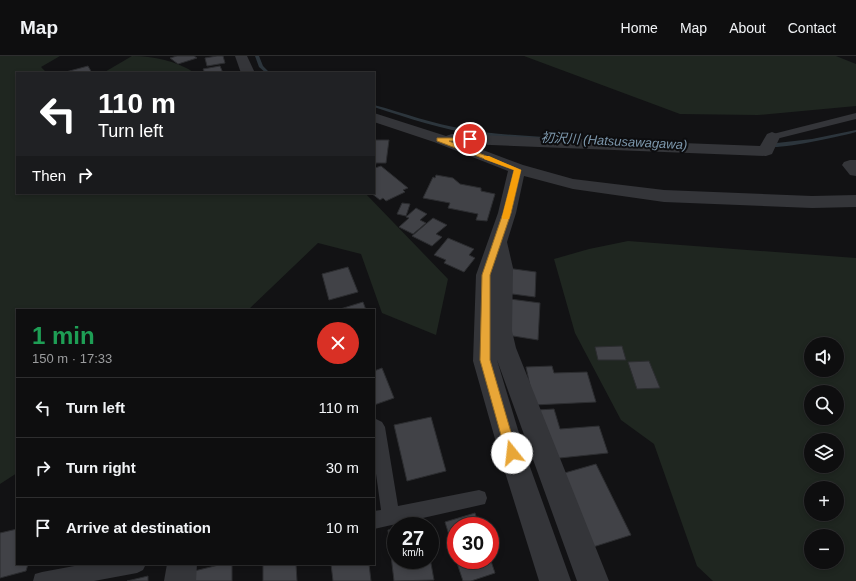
<!DOCTYPE html>
<meta charset="utf-8">
<style>
body{margin:0;font-family:Arial,"Noto Sans JP",sans-serif;background:#171718;color:#f1f3f6;height:100vh;display:flex;flex-direction:column;font-size:15px;white-space:nowrap}
*{box-sizing:border-box;margin:0}
p{font-size:13px;color:#9b9c9e}
.icon{flex:none;width:22px;height:22px;fill:none;stroke:currentColor;stroke-width:2;stroke-linecap:round;stroke-linejoin:round}
.map{position:relative;flex:1;overflow:hidden}
.sheet{position:absolute;left:16px;top:253px;width:359px;height:256px;display:flex;flex-direction:column;background:#0e0e0f;border-radius:0px;box-shadow:0 2px 6px #0003,0 0 0 1px #2e2e2f}
.sheet>*{flex:none}
.hud{position:absolute;left:16px;top:16px;width:359px;height:122px;border-radius:0px;box-shadow:0 2px 6px #0003,0 0 0 1px #2e2e2f;background:#202124;color:#fff;overflow:hidden}
.controls{position:absolute;left:804px;top:281px;display:grid;gap:8px}
.controls a{display:grid;place-items:center;width:40px;height:40px;border-radius:50%;background:#0e0e0f;box-shadow:0 2px 6px #0003,0 0 0 1px #2e2e2f;font-size:20px}
.speed{position:absolute;left:387px;top:461px;display:flex;gap:8px;font-size:20px;font-weight:700;text-align:center}
.speed>*{display:grid;place-content:center;width:52px;height:52px;border-radius:50%;background:#0e0e0f;box-shadow:0 2px 6px #0003,0 0 0 1px #2e2e2f;line-height:1}
.speed small{font-size:10px;font-weight:400}
.speed .limit{border:6px solid #d22;background:#fff;color:#111}
.pin{position:absolute;display:grid;place-items:center;width:34px;height:34px;color:#fff;margin:-17px;border:2px solid #fff;border-radius:50%;box-shadow:0 1px 4px #0007}
.me{position:absolute;width:44px;margin:-22px;rotate:344deg;stroke-linejoin:round;filter:drop-shadow(0 0 3px #0008)}
.turn{display:flex;align-items:center;gap:14px;height:84px;padding:0 16px;font-size:18px}
.turn .icon{width:52px;height:52px;stroke-width:2.5}
.turn b{display:block;font-size:28px;line-height:34px}
.then{display:flex;align-items:center;height:38px;padding:0 16px;background:#0003;gap:8px;font-size:15px}
.round{display:grid;place-items:center;flex:none;width:42px;height:42px;border-radius:21px;background:#171718}
.head{display:flex;align-items:center;justify-content:space-between;height:68px;padding:0 16px}
h1{font-size:24px;font-weight:700;line-height:30px;color:#1e9e55}
ul{padding:0;list-style:none}
li{display:flex;align-items:center;gap:12px;height:60px;padding:0 16px;border-top:1px solid #2e2e2f}
li div{flex:1}
li b{display:block;font-size:15px}
li em{font-style:normal}
header{display:flex;align-items:center;gap:24px;box-sizing:border-box;height:56px;padding:0 20px;background:#0e0e0f;border-bottom:1px solid #2e2e2f}
header strong{font-size:19px}
nav{display:flex;gap:22px;margin-inline-start:auto;font-size:14px}
.map>svg:first-child{display:block}
.green{fill:#1f2620;fill-rule:evenodd}
.lines{fill:none;stroke-linecap:round;stroke-linejoin:round}
.stream{fill:#2c353c;fill-rule:evenodd}
.building{fill:#414247;stroke:#2c2d30}
.lane{fill:#343539;fill-rule:evenodd}
.street{fill:#343539;fill-rule:evenodd}
.route{fill:#e8a637;stroke:#976c24}
.slow{fill:#f59e0b}
.labels{text-anchor:middle;dominant-baseline:central;stroke-width:4;stroke-linejoin:round;paint-order:stroke}
.far-water-label{font-size:13px;font-style:italic;fill:#7d98ad;stroke:#0d0d0f}
</style>
<header>
<strong>Map</strong>
<nav><a>Home</a><a>Map</a><a>About</a><a>Contact</a></nav>
</header>
<div class="map">
<svg width="856" height="525" viewBox="0 0 856 525">
<rect width="100%" height="100%" fill="#121214"/>
<g class="green">
<path d="M0 0H60L41 11 47 17H17V137H365L448 223 436 279 382 257 361 198 318 187 248 254H17V417L0 428Z"/>
<path d="M132 0C154 0 176 5 195 17H103Z"/>
<path d="M524 0H836L856 8V50L758 59 680 58Z"/>
<path d="M628 185 856 202V525H713L697 510 654 388 621 364 575 277 554 203 589 193ZM811 288H837V314H811ZM811 336H837V362H811ZM811 384H837V410H811ZM811 432H837V458H811ZM811 480H837V506H811Z"/>
</g>
<g class="lines">
<g class="stream">
<path d="M255 0H259L263 10 270 17H266L259 11Z"/>
<path d="M374 49C404 57 433 68 464 73 490 78 517 79 544 81L546 82 544 83C522 82 501 82 479 79 443 74 408 62 374 51Z"/>
<path d="M856 74V76C842 80 775 95 766 90L768 88 812 83Z"/>
</g>
</g>
<g class="building">
<path d="M177 0H194L197 2 178 8 170 2Z"/>
<path d="M217 0H223L225 7 207 10 205 2Z"/>
<path d="M88 10 92 17H62Z"/>
<path d="M220 10 223 17H205L203 13Z"/>
<path d="M374 84H389L386 107H376L375 112 381 110 408 132 403 134 405 136 386 145 383 142 380 144 371 137H374Z"/>
<path d="M436 119 453 122 460 128 481 132V135L495 138 487 165 476 164 478 158 448 152 450 147 423 142 433 121 435 122Z"/>
<path d="M402 147 410 148 406 160 397 158Z"/>
<path d="M416 152 427 158 420 164 426 167 413 178 399 171 409 162 406 161Z"/>
<path d="M433 162 447 169 436 178 442 181 432 190 412 180Z"/>
<path d="M448 182 474 193 469 199 475 202 464 216 444 207 446 204 434 199Z"/>
<path d="M348 211 358 236 329 244 322 218Z"/>
<path d="M507 212 536 216 535 241 505 237Z"/>
<path d="M510 243 540 247 538 284 507 279Z"/>
<path d="M363 246 366 254H337Z"/>
<path d="M622 290 626 304H598L595 291Z"/>
<path d="M649 305 660 332 637 333 628 306Z"/>
<path d="M552 310 554 317 587 316 596 346 534 349 526 311Z"/>
<path d="M382 312 394 342 374 349V315Z"/>
<path d="M554 353 560 373 599 370 608 397 550 403 537 354Z"/>
<path d="M431 361 446 415 407 425 394 369Z"/>
<path d="M596 408 631 479 593 491 561 418Z"/>
<path d="M475 457 479 470H456V502L445 466Z"/>
<path d="M17 473V508H28L26 515 0 522V477Z"/>
<path d="M396 473V504H430V502L434 524 394 525 388 474Z"/>
<path d="M490 502 495 517 471 525H463L456 504H490Z"/>
<path d="M223 508H232V525H190V516Z"/>
<path d="M263 508H296L297 525H263Z"/>
<path d="M331 508H369L371 525H333Z"/>
<path d="M148 520V525H127Z"/>
</g>
<g class="lines">
<g class="lane">
<path d="M856 57V63L772 84 767 81 769 79Z"/>
<path d="M374 362 382 366 385 371 398 450 479 434 485 436 487 442 485 448 374 473V455L381 454 374 403Z"/>
<path d="M85 508H146L143 514 137 517 94 525H33L35 518 42 516Z"/>
</g>
<g class="street">
<path d="M235 0H247L255 17H241Z"/>
<path d="M374 57 446 80 452 78 760 90 767 78 772 76 777 78 780 81 772 98 766 100 467 88 523 109 573 123 664 134 812 140 856 139V151L812 152 664 146 573 133 524 120 516 157 507 186 513 212 512 275 516 292 609 525H577L497 304 525 397 571 525H539L499 397 473 305 476 219 498 157 508 115 434 86 374 66Z"/>
<path d="M850 104H856V120L850 119 842 109 844 106Z"/>
<path d="M167 508H197L196 525H164Z"/>
</g>
</g>
<path class="route" d="M437 82H473L474 83 470 85H449L521 114 511 157 490 219V304L517 397 516 401 512 402 508 401 506 397 480 304 482 219 503 157 514 114 437 85Z"/>
<path class="slow" d="M484 100H489L521 114 509 163H503L502 161 514 114 484 103Z"/>
<g class="labels">
<g class="far-water-label">
<text transform="translate(614 85) rotate(3)">初沢川 (Hatsusawagawa)</text>
</g>
</g>
</svg>
<div class="controls">
<a><svg class="icon" aria-label="sound" viewBox="0 0 24 24"><path d="M4 9h4l5-4v14l-5-4H4zM17 9q2 3 0 6"/></svg></a>
<a><svg class="icon" aria-label="search" viewBox="0 0 24 24"><circle cx="10" cy="10" r="6"/><path d="M15 15l6 6"/></svg></a>
<a><svg class="icon" aria-label="layers" viewBox="0 0 24 24"><path d="M12 4l9 5-9 5-9-5zM3 14l9 5 9-5"/></svg></a>
<a>+</a>
<a>−</a>
</div>
<div class="speed"><div>27<small>km/h</small></div><div class="limit">30</div></div>
<div class="pin" style="left:470px;top:83px;background:#d93025"><svg class="icon" aria-label="arrive" viewBox="0 0 24 24"><path d="M6 21V4h12l-3 4 3 4H6"/></svg></div>
<svg class="me" style="left:512px;top:397px" viewBox="-20 -20 40 40"><circle r="19" fill="#fff"/><path d="M0-13L10 11 0 6-10 11z" fill="#e8a637"/></svg>
<div class="hud">
<div class="turn"><svg class="icon" aria-label="left" viewBox="0 0 24 24"><path d="M17 20v-9H6M10 6l-5 5 5 5"/></svg><div><b>110 m</b>Turn left</div></div>
<div class="then">Then<svg class="icon" aria-label="right" viewBox="0 0 24 24"><path d="M7 20v-9h11M14 6l5 5-5 5"/></svg></div>
</div>
<section class="sheet">
<div class="head"><div><h1>1 min</h1><p>150 m · 17:33</p></div><a class="round" style="background:#d93025;color:#fff"><svg class="icon" aria-label="close" viewBox="0 0 24 24"><path d="M6 6l12 12M18 6L6 18"/></svg></a></div>
<ul>
<li><svg class="icon" aria-label="left" viewBox="0 0 24 24"><path d="M17 20v-9H6M10 6l-5 5 5 5"/></svg><div><b>Turn left</b></div><em>110 m</em></li>
<li><svg class="icon" aria-label="right" viewBox="0 0 24 24"><path d="M7 20v-9h11M14 6l5 5-5 5"/></svg><div><b>Turn right</b></div><em>30 m</em></li>
<li><svg class="icon" aria-label="arrive" viewBox="0 0 24 24"><path d="M6 21V4h12l-3 4 3 4H6"/></svg><div><b>Arrive at destination</b></div><em>10 m</em></li>
</ul>
</section>
</div>
